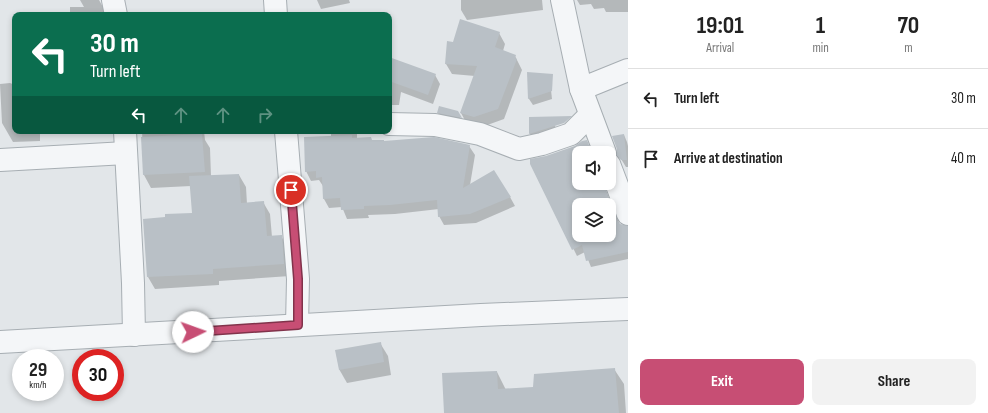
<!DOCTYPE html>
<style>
body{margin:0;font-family:"Sofia Sans Condensed",sans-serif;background:#f2f2f2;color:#222;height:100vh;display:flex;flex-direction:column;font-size:15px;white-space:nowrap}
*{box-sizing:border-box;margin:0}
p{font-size:13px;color:#767676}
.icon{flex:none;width:22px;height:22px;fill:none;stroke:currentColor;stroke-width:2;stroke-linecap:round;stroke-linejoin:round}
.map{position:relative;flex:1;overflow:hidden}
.sheet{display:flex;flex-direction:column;background:#fff;width:360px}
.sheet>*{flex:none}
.banner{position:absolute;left:12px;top:12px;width:380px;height:122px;border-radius:8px;box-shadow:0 2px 6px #0003;background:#0b6e4f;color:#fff;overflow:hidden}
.controls{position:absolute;left:572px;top:146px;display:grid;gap:8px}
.controls a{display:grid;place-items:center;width:44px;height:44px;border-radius:8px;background:#fff;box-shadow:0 2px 6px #0003;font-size:20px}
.speed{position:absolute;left:12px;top:349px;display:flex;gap:8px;font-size:20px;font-weight:700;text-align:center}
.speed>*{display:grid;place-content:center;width:52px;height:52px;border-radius:50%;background:#fff;box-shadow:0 2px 6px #0003;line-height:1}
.speed small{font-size:10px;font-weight:400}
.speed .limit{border:6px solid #d22;background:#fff;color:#111}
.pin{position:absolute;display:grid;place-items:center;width:34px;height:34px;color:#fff;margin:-17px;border:2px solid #fff;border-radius:50%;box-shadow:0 1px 4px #0007}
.me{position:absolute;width:44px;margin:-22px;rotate:87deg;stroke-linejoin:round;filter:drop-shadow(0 0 3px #0008)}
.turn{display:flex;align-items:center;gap:14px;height:84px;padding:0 12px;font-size:18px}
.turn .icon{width:52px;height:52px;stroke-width:2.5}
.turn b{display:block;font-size:28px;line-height:34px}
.lanes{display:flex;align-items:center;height:38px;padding:0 12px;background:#0003;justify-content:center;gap:20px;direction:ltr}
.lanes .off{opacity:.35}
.eta{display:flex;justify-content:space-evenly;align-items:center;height:68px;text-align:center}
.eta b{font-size:24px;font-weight:700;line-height:28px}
.cta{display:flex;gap:8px;margin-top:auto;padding:8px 12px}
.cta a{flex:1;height:46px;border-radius:8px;background:#c74e74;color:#fff;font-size:16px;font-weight:700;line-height:46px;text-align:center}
.cta a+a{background:#f2f2f2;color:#222}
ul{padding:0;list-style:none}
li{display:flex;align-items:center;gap:12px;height:60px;padding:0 12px;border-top:1px solid #e0e0e0}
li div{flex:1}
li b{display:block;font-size:15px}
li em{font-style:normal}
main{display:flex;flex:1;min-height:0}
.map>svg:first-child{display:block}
.shadow{fill:#0003;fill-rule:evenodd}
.building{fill:#b9c0c6;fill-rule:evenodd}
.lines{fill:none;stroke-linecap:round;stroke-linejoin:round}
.street-casing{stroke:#a7aeb3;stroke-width:24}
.street{stroke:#f4f6f8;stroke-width:22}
.route-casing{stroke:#81334b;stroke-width:10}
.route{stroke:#c74e74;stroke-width:7}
</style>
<main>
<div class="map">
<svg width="628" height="413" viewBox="0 0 628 413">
<rect width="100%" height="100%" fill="#e2e6e9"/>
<g class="shadow">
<path d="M80 0H99L104 9 105 15H70V7H84Z"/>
<path d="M317 0H349L350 3 321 9Z"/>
<path d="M461 0H542L543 10 467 20 461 10Z"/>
<path d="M577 0H628V12H606L604 8 594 9 591 4 580 5Z"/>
<path d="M499 33 505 44 503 51 515 56 522 70 504 119 479 128 467 124 461 113 475 76 452 74 446 64 454 43Z"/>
<path d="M389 58 435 75 440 84 433 104 401 92 399 105H389Z"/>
<path d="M528 74 550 81 552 99 533 105 529 99Z"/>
<path d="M10 83 15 85V131H40V141L13 142 2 123 0 84Z"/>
<path d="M457 112 464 124 442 119 438 113Z"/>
<path d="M530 118 555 124 556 134 534 140 530 134Z"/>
<path d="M142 131H204L205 140 210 148 211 176 239 175 246 187 247 204 263 202 270 214 272 237 281 236 288 248 290 276 219 281V285L155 289 148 277 193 214 191 186 151 188 144 175Z"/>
<path d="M331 131H357V139L373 141 469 146 475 155 470 185 510 197 515 206 476 223 444 225 439 216V209L395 214 368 215 369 218 347 219 342 207 329 208 324 199 323 186 319 180 311 181 306 171 331 137Z"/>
<path d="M624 135 627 142 628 146V167H626L618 154Z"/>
<path d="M586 141 592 153H579V183H603L628 245V259L591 267 585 252 577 256 531 163 576 147ZM579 205H609V235H579Z"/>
<path d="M380 343 388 356 391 375 347 383 339 369Z"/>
<path d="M614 369 624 384 626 413H445L497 372 506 390 534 388Z"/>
</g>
<g class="building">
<path d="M460 19 500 32 495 47 516 55 515 58 517 59 498 109 474 117 460 113 477 66 445 64 447 41 453 42Z"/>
<path d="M389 57 436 74 428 95 389 81Z"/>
<path d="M527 72 553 74 552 91 528 99Z"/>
<path d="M439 106 458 111 462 118 437 113Z"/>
<path d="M572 116 564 123 529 134V117Z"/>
<path d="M202 134 205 172 143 175 141 137Z"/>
<path d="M624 134 627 160H621L617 155V149L612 136Z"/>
<path d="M352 135V138L371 137 372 140H384V141L434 137 470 145 463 188 494 170 511 197 470 214 438 217 437 200 390 205 364 206V209L341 210 340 198 323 199 322 177 316 178V171L305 172 304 137Z"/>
<path d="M587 140 592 153H579V183H603L616 219 620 224 628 226V252L586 261 582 245 572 250 530 164V159L546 156 575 146 582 141ZM579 205H609V235H579Z"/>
<path d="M239 174 241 203 264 201 267 236 282 235 284 264 213 269V274L147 277 143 219 165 217V214L192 213 189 176Z"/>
<path d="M381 342 384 362 339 370 335 350Z"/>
<path d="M615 368 619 413H444L442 373 497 371 498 389 533 387 534 374Z"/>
</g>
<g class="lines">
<defs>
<g id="street">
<path d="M113 0 116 15"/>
<path d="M275 0 276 15"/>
<path d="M562 0 581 89"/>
<path d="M389 124 435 125 480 134 519 149 542 144 571 134 590 115"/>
<path d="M125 131 133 283 134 335"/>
<path d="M286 131 298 279 297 325"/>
<path d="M605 153 581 89 628 70"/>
<path d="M0 160 126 153"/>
<path d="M609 164 628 214"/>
<path d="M0 342 481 315 628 309"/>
</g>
</defs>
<use href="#street" class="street-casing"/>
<use href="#street" class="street"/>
</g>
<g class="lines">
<defs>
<path id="route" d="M193 332 298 325V279L291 190"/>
</defs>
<use href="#route" class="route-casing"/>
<use href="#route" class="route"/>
</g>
</svg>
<div class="controls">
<a><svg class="icon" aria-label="sound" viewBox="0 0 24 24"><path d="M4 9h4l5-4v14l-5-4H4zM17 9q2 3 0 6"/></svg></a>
<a><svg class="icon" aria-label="layers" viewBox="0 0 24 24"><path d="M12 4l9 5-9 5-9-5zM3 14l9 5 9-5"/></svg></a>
</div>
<div class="speed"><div>29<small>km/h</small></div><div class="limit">30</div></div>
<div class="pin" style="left:291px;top:190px;background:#d93025"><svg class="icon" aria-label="arrive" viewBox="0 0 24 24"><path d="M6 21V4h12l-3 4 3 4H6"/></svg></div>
<svg class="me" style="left:193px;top:332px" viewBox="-20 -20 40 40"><circle r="19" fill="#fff"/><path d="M0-13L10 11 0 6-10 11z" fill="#c74e74"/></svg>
<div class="banner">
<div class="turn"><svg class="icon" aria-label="left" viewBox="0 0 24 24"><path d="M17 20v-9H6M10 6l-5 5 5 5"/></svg><div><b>30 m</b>Turn left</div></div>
<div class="lanes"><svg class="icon" aria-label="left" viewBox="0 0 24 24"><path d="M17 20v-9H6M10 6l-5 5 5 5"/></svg><svg class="icon off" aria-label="ahead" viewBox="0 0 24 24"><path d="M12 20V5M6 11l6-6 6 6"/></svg><svg class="icon off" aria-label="ahead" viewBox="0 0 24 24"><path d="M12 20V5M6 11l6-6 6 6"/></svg><svg class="icon off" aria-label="right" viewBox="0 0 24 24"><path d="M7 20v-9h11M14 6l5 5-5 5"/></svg></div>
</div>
</div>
<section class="sheet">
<div class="eta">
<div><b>19:01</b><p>Arrival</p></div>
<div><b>1</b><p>min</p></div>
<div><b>70</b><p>m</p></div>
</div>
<ul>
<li><svg class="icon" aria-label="left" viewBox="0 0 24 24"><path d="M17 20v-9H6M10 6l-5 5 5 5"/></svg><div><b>Turn left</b></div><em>30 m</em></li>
<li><svg class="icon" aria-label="arrive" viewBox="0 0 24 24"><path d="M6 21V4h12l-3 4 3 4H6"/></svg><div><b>Arrive at destination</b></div><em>40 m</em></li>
</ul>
<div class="cta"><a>Exit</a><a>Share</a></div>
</section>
</main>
